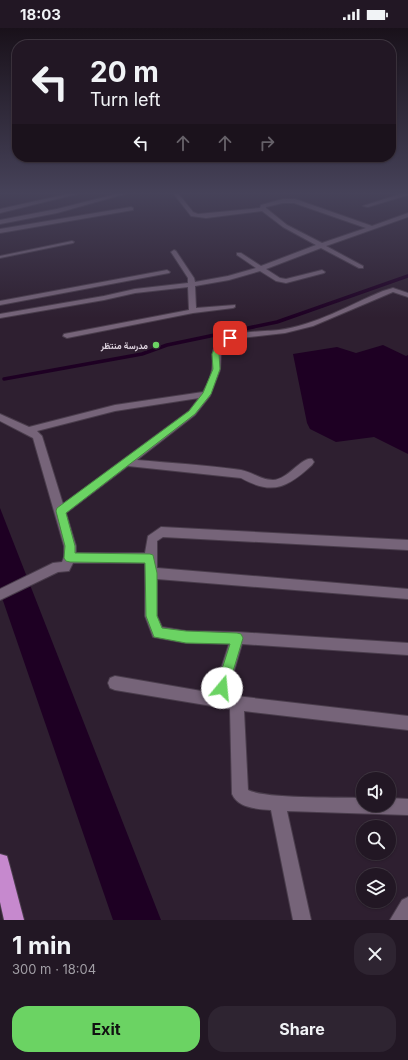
<!DOCTYPE html>
<meta charset="utf-8">
<style>
body{margin:0;font-family:Inter,Vazirmatn,sans-serif;background:#2e2431;color:#f1f3f6;height:100vh;display:flex;flex-direction:column;font-size:15px;white-space:nowrap}
*{box-sizing:border-box;margin:0}
p{font-size:13px;color:#a29fa6}
.icon{flex:none;width:22px;height:22px;fill:none;stroke:currentColor;stroke-width:2;stroke-linecap:round;stroke-linejoin:round}
.map{position:relative;height:892px;overflow:hidden}
.sheet{display:flex;flex-direction:column;background:#221724;flex:1}
.sheet>*{flex:none}
.banner{position:absolute;left:12px;top:12px;width:384px;height:122px;border-radius:16px;box-shadow:0 1px 3px #0004,0 0 0 1px #3f3641;background:#221724;color:#f1f3f6;overflow:hidden}
.buttons{position:absolute;left:356px;top:744px;display:grid;gap:8px}
.buttons a{display:grid;place-items:center;width:40px;height:40px;border-radius:50%;background:#221724;box-shadow:0 1px 3px #0004,0 0 0 1px #3f3641;font-size:20px}
.pin{position:absolute;display:grid;place-items:center;width:34px;height:34px;color:#fff;margin:-17px;border-radius:8px;box-shadow:0 2px 6px #0006}
.me{position:absolute;width:44px;margin:-22px;rotate:17deg;stroke-linejoin:round;filter:drop-shadow(0 0 3px #0008)}
.turn{display:flex;align-items:center;gap:14px;height:84px;padding:0 12px;font-size:18px}
.turn .icon{width:52px;height:52px;stroke-width:2.5}
.turn b{display:block;font-size:28px;line-height:34px}
.lanes{display:flex;align-items:center;height:38px;padding:0 12px;background:#0003;justify-content:center;gap:20px;direction:ltr}
.lanes .off{opacity:.35}
.round{display:grid;place-items:center;flex:none;width:42px;height:42px;border-radius:16px;background:#2e2431}
.head{display:flex;align-items:center;justify-content:space-between;height:68px;padding:0 12px}
h1{font-size:24px;font-weight:700;line-height:30px}
.primary-button{display:flex;gap:8px;margin-top:auto;padding:8px 12px}
.primary-button a{flex:1;height:46px;border-radius:16px;background:#6bd363;color:#111;font-size:16px;font-weight:700;line-height:46px;text-align:center}
.primary-button a+a{background:#2e2431;color:#f1f3f6}
.status{display:flex;justify-content:space-between;align-items:center;height:28px;padding:0 20px;background:#221724;direction:ltr}
.status svg{height:11px;fill:currentColor}
.map>svg:first-child{display:block}
.water{fill:#1e0023}
.lines{fill:none;stroke-linecap:round;stroke-linejoin:round}
.stream{stroke:#1e0023;stroke-width:3.5}
.service-casing{stroke:#4a3d4c;stroke-width:2}
.minor-casing{stroke:#4a3d4c;stroke-width:2}
.tertiary-casing{stroke:#4a3d4c;stroke-width:2}
.trunk-casing{stroke:#4a3d4c;stroke-width:2}
.service{fill:#766479;fill-rule:evenodd}
.minor{fill:#766479;fill-rule:evenodd}
.tertiary{fill:#766479;fill-rule:evenodd}
.trunk{fill:#c689ce;fill-rule:evenodd}
.route{fill:#6bd363;stroke:#468940}
.poi-dot{fill:#6bd363;stroke:#2e1f30;stroke-width:1.5}
.labels{text-anchor:middle;dominant-baseline:central;stroke-width:3;stroke-linejoin:round;paint-order:stroke}
.far-poi-label{font-size:9px;font-weight:bold;fill:#dfd5e0;stroke:#2e1f30;text-anchor:end}
</style>
<div class="status"><b>18:03</b><svg viewBox="0 0 49 12"><path d="M0 12V9h3v3zM5 12V6h3v6zM10 12V3h3v9zM15 12V0h3v12zM26 1h20v11H26zM47 4h2v5h-2z"/></svg></div>
<div class="map">
<svg width="408" height="892" viewBox="0 0 408 892">
<rect width="100%" height="100%" fill="#2e1f30"/>
<g class="water">
<path d="M383 317 406 328 408 327V426L374 409 336 414 310 401 307 395 293 326 337 319 356 325Z"/>
<path d="M0 480 161 892H113L0 564Z"/>
</g>
<g class="lines">
<path class="stream" d="M4 351 142 326 167 317 277 294 408 248"/>
<defs>
<path id="service" d="M72 213 74 214 73 215 0 230V228Z"/>
<g id="minor">
<path d="M72 165H81L0 185V181Z"/>
<path d="M120 165H128L57 185 0 196V192L57 181Z"/>
<path d="M173 165H178L193 184 198 186 260 180 261 177 283 171H295L372 198 408 185V189L326 218 363 238V240H359L321 220 266 241 280 250 286 251 322 242 325 244 324 245 286 255 276 253 260 243 229 252 195 258 196 280 235 277V279L233 280 193 285 67 310 63 308 64 306 189 282 188 259 135 265 104 272 0 290V286L104 268 135 261 188 255V250L171 224 174 222 176 223 194 250 195 254 228 248 256 240 237 227V225H241L261 238 316 217 283 199 262 183 206 190 191 188ZM283 175H294L366 200 322 215 287 197 266 180V179Z"/>
<path d="M403 165H408V167L368 179 363 178Z"/>
<path d="M131 179 133 180V182L0 205V201Z"/>
<path d="M167 242 170 244 169 245 0 277V273Z"/>
<path d="M393 260 408 265V269L393 264 313 298 285 305 241 310 228 314 223 317 221 323 220 342 210 368 195 387 137 432C171 435 206 437 241 442 252 444 261 452 273 452 289 451 302 428 312 431L314 434 312 437C288 459 273 468 241 450L128 438 66 485 76 518V525H145L148 508 161 499 408 512V522L163 509 157 513V540L408 561V571L157 551V588L162 599 186 603 237 604 408 615V627L242 616 227 667 408 688V702L244 683 248 762C266 771 339 769 363 770V777H389V770L408 771V787L287 783 311 892H293L271 782C257 781 238 780 232 766L230 681 115 662 110 660 108 655 110 650 115 648 213 665 229 616 186 615 153 609 145 588V535H73L69 543 58 544 0 572V561L53 535 62 534 64 529V518L33 410 0 393V386L29 399 115 377 203 364C207 357 211 349 212 341 214 332 210 323 217 315 228 302 263 304 279 302 316 297 349 277 383 263ZM199 370 189 383 63 476 42 408 37 403 115 383Z"/>
</g>
<path id="tertiary" d="M408 869V892H390L402 872Z"/>
<path id="trunk" d="M0 826 7 828 9 835 24 892H4L0 874Z"/>
</defs>
<use href="#service" class="service-casing"/>
<use href="#minor" class="minor-casing"/>
<use href="#tertiary" class="tertiary-casing"/>
<use href="#trunk" class="trunk-casing"/>
<use href="#service" class="service"/>
<use href="#minor" class="minor"/>
<use href="#tertiary" class="tertiary"/>
<use href="#trunk" class="trunk"/>
</g>
<linearGradient id="sky" x2="0" y2="1"><stop stop-color="#19111a"/><stop offset="0.57" stop-color="#464259"/><stop offset="1" stop-color="#464259" stop-opacity="0"/></linearGradient>
<rect width="408" height="290" fill="url(#sky)"/>
<path class="route" d="M230 308 233 310 223 317 219 326 220 341 211 366 195 386 66 485 75 518V525L150 526 153 527 157 545V588L162 600 186 603 237 605 241 606 243 610 228 660 226 665 222 667 217 665 216 660 230 616 186 615 154 609 146 588 145 535 70 534 66 533 64 530 65 518 56 483 57 480 189 383 203 365 213 341 212 326 217 315Z"/>
<circle class="poi-dot" cx="156" cy="317" r="4"/>
<g class="labels">
<g class="far-poi-label">
<text x="148" y="317">مدرسة منتظر</text>
</g>
</g>
</svg>
<div class="buttons">
<a><svg class="icon" aria-label="sound" viewBox="0 0 24 24"><path d="M4 9h4l5-4v14l-5-4H4zM17 9q2 3 0 6"/></svg></a>
<a><svg class="icon" aria-label="search" viewBox="0 0 24 24"><circle cx="10" cy="10" r="6"/><path d="M15 15l6 6"/></svg></a>
<a><svg class="icon" aria-label="layers" viewBox="0 0 24 24"><path d="M12 4l9 5-9 5-9-5zM3 14l9 5 9-5"/></svg></a>
</div>
<div class="pin" style="left:230px;top:310px;background:#d93025"><svg class="icon" aria-label="arrive" viewBox="0 0 24 24"><path d="M6 21V4h12l-3 4 3 4H6"/></svg></div>
<svg class="me" style="left:222px;top:660px" viewBox="-20 -20 40 40"><circle r="19" fill="#fff"/><path d="M0-13L10 11 0 6-10 11z" fill="#6bd363"/></svg>
<div class="banner">
<div class="turn"><svg class="icon" aria-label="left" viewBox="0 0 24 24"><path d="M17 20v-9H6M10 6l-5 5 5 5"/></svg><div><b>20 m</b>Turn left</div></div>
<div class="lanes"><svg class="icon" aria-label="left" viewBox="0 0 24 24"><path d="M17 20v-9H6M10 6l-5 5 5 5"/></svg><svg class="icon off" aria-label="ahead" viewBox="0 0 24 24"><path d="M12 20V5M6 11l6-6 6 6"/></svg><svg class="icon off" aria-label="ahead" viewBox="0 0 24 24"><path d="M12 20V5M6 11l6-6 6 6"/></svg><svg class="icon off" aria-label="right" viewBox="0 0 24 24"><path d="M7 20v-9h11M14 6l5 5-5 5"/></svg></div>
</div>
</div>
<section class="sheet">
<div class="head"><div><h1>1 min</h1><p>300 m · 18:04</p></div><a class="round"><svg class="icon" aria-label="close" viewBox="0 0 24 24"><path d="M6 6l12 12M18 6L6 18"/></svg></a></div>
<div class="primary-button"><a>Exit</a><a>Share</a></div>
</section>
